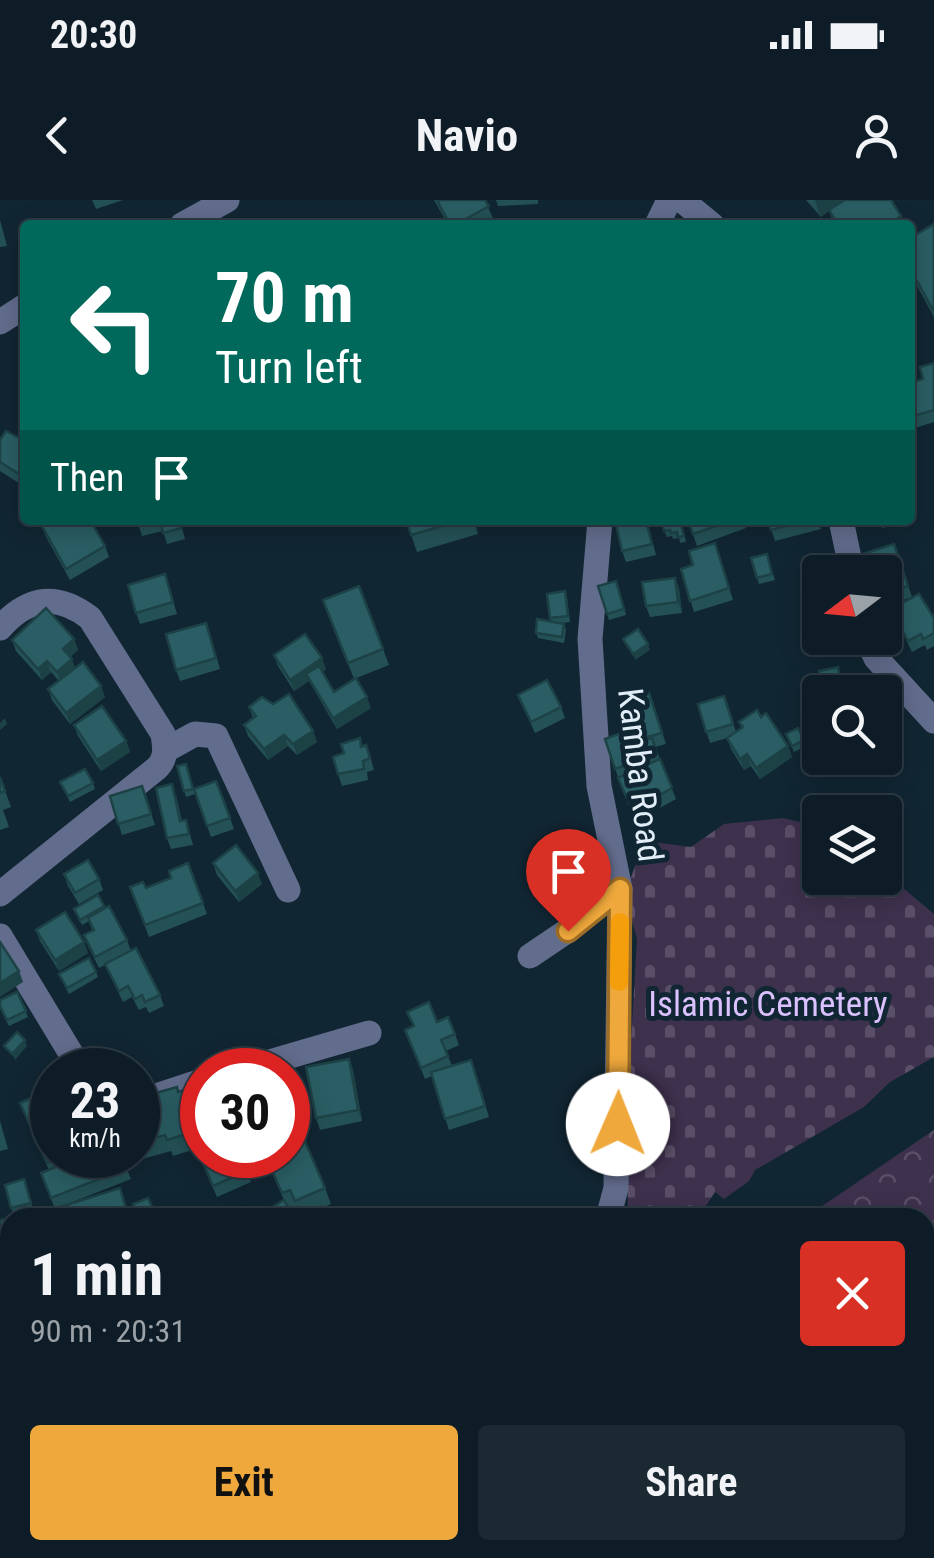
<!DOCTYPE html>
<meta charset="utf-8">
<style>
body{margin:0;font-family:"Roboto Condensed",sans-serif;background:#1b2932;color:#f1f3f6;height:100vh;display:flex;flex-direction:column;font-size:38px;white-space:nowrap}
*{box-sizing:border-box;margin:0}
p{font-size:32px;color:#9aa1a7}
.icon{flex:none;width:55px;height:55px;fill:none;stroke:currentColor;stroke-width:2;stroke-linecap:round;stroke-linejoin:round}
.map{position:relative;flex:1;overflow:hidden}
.panel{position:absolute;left:0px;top:1008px;width:935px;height:352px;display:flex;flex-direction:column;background:#0d1c26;border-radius:30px 30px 0 0;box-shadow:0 5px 25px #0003,0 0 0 2px #2d3a43}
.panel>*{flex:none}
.hud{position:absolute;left:20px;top:20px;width:895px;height:305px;border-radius:10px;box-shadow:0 5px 25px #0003,0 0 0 2px #2d3a43;background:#00695c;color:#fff;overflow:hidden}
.needle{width:65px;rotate:254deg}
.controls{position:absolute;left:802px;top:355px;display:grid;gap:20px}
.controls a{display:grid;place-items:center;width:100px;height:100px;border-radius:10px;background:#0d1c26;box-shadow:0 5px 25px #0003,0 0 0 2px #2d3a43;font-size:50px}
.speed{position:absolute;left:30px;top:848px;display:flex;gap:20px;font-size:50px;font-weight:700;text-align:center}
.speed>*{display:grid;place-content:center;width:130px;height:130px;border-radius:50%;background:#0d1c26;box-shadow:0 5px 25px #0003,0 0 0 2px #2d3a43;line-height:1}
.speed small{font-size:25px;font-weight:400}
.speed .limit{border:15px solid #d22;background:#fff;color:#111}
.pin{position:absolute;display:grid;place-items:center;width:85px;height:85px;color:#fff;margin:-102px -42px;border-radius:50% 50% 50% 0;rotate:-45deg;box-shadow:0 0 10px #0007}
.pin .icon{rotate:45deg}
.me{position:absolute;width:110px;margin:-55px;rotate:1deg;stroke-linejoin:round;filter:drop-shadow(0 0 8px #0008)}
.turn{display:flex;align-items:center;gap:35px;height:210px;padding:0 30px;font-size:45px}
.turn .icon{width:130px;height:130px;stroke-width:2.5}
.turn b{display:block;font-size:70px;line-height:85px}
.then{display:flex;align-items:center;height:95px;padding:0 30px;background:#0003;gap:20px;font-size:38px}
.round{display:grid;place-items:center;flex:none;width:105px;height:105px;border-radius:10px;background:#1b2932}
.headline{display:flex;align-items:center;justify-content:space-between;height:170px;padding:0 30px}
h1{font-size:60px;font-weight:700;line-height:75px}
.button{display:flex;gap:20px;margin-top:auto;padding:20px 30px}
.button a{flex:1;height:115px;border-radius:10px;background:#eea83c;color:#111;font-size:40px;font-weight:700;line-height:115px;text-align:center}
.button a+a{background:#1b2932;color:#f1f3f6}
.status{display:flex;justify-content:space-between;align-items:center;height:70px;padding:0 50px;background:#0d1c26;direction:ltr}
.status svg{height:28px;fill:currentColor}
header{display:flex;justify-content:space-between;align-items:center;height:130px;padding:0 30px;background:#0d1c26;font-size:45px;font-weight:700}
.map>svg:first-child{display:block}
.forest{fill:url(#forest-crowns)}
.cemetery{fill:url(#cemetery-stones)}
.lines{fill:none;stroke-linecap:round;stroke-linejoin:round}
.minor{stroke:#626c8c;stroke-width:25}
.wall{fill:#245156}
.shaded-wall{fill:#1d4246}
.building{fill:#2a5e64;stroke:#1d4246;stroke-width:2.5}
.route-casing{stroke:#9b6d27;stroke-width:25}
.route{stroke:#eea83c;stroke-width:18}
.slow{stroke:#f59e0b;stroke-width:18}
.labels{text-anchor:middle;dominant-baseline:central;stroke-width:10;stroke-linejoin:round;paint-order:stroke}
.street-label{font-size:35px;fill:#e1eef7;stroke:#112633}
.park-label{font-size:35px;fill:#dbc1fd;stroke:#112633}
</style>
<div class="status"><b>20:30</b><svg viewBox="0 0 49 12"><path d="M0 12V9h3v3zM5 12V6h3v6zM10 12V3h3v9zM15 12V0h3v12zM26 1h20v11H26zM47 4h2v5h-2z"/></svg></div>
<header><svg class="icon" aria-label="back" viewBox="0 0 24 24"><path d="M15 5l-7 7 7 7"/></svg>Navio<svg class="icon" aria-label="person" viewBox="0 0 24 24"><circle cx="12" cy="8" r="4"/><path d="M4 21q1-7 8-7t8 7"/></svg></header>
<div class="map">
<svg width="934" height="1358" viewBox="0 0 934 1358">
<defs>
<pattern id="forest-crowns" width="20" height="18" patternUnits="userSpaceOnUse" patternTransform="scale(2.5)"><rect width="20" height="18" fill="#3e314e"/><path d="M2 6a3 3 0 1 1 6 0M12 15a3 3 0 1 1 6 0" fill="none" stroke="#5a4f68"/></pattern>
<pattern id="cemetery-stones" width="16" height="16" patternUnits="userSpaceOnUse" patternTransform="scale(2.5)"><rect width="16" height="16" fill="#3e314e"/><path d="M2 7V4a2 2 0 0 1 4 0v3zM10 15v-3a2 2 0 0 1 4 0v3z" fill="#5a4f68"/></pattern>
</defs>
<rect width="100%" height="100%" fill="#112633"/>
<path class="forest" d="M934 930V1358H585L571 1350H925V1018L806 1017Z"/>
<path class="cemetery" d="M783 618 820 627V678H885V673L934 714V857L890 882 864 907 755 970 749 981 724 999 715 992 700 1015 658 1017 628 1011 626 928 637 739 625 694 644 641 691 647 724 624Z"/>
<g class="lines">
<g class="minor">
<path d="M683 1 712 25"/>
<path d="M182 25 227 0"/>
<path d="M657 25 669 0"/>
<path d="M0 122 25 106"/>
<path d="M600 320 590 439 599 586 620 689 616 988 608 1018"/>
<path d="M841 320 852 372"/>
<path d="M0 428C28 397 56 392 90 418L163 534C165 548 167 558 157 568L0 694"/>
<path d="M867 438 876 458 934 521"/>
<path d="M166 550 195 534 216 536 288 690"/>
<path d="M0 736 81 870"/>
<path d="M530 756 567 731 620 689"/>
<path d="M242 870 369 833"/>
<path d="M138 902 202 881"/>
<path d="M0 1289 10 1297"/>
<path d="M69 1350 76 1358"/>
<path d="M119 1358 135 1350"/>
</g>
</g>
<g class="wall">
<path d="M92 0H123L96 9Z"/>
<path d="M434 0H485L495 23 491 25H448Z"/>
<path d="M496 0H538V4L498 6Z"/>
<path d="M806 0H843L836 6 905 25H834L829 11 821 17Z"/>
<path d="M0 20 7 46 0 47Z"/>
<path d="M934 24V117L910 73V38Z"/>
<path d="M934 163V222L912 229 910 222V183L923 179Z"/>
<path d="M0 240 25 241V287L0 271Z"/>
<path d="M137 320H180L185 339 167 344 163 331 142 336Z"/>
<path d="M202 320H220L204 325Z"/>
<path d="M406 320H474L478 334 417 352Z"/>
<path d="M647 320 656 355 626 362 622 351Z"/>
<path d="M681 320 686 342 680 343 679 338 673 339 672 336 667 337 664 331Z"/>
<path d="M688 320H743L746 328 697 346Z"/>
<path d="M768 320H818L821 329 775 341Z"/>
<path d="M880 320H906V322L882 328Z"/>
<path d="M42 326 105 346 109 357 70 380 46 337Z"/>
<path d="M715 343 733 400 694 412 681 369 693 365Z"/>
<path d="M894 344 912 397 885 406V372Z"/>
<path d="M767 354 775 380 759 384 751 358Z"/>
<path d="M165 374 177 414 140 424 136 413Z"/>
<path d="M675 378 679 389 682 413 650 417 646 406Z"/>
<path d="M616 381 626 415 609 420 598 386Z"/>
<path d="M359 386 389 465 354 479 323 400Z"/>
<path d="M567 397 570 422 559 423 564 424 566 430 564 443 538 438 536 433 552 422 550 418Z"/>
<path d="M891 409 934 418V446L927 450 925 445 912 452Z"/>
<path d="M210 434 220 469 180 481 176 470Z"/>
<path d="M74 439 78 450 70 457 75 468 105 497 70 524 52 500 48 489 59 481 51 472 42 480 16 451 12 440Z"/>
<path d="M274 455 326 469 322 472 334 492 371 508 337 529 309 481 294 491 278 466Z"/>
<path d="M838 467 843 492H823L819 471Z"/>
<path d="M649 493 666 544 655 547 676 599 636 621 622 589 605 539 633 545 620 502Z"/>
<path d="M518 495 561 507 565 518 535 533Z"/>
<path d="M724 496 736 532 741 528 739 522 761 517 788 546 792 557 760 579 751 566 744 570 731 549 727 538 710 543 698 504Z"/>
<path d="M273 504 313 531 317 542 297 555 288 546 268 560 248 536 244 525 253 518 249 507Z"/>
<path d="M74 525 126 541 130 552 101 571 78 536Z"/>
<path d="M798 528 806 546 794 552 786 534Z"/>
<path d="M360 538 363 547 370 556 374 570 367 572 368 580 342 586 338 574 344 553Z"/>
<path d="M186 564 195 594 186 597 177 566Z"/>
<path d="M0 577 11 607 3 610 9 627 0 630Z"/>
<path d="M216 581 234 629 211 637 194 589Z"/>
<path d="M60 582 93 583 95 589 70 602Z"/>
<path d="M142 586 155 625 122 635 110 596Z"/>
<path d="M176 595 182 621 186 620 193 645 171 649 167 638Z"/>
<path d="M188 663 207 714 149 737 130 687 146 688 171 678Z"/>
<path d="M213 663 262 684 239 702 217 675Z"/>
<path d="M64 674 99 679 103 690 79 704 68 686Z"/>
<path d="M98 695 105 708 127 740 131 751 160 795 164 806 149 813 146 807 139 810 132 797 123 802 105 765 99 768 88 746 84 735 92 730 89 721 82 725 74 709Z"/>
<path d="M36 730 88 753 59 771 40 741Z"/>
<path d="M96 772 98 777 69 794 59 774Z"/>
<path d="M17 792 28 817 9 826 0 808Z"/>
<path d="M405 830 455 834 459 845 446 851 452 866 471 860 489 917 449 930 432 876 425 879Z"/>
<path d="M349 859 353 870 362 921 320 930 316 918Z"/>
<path d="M188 889 193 904 202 905V947L173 956 171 951 142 959 138 946V924L142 923 158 902Z"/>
<path d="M20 903 52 955H121L131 979 55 1009 41 973 49 970Z"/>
<path d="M0 921 8 949 0 951Z"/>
<path d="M293 928 325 988 331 1004 301 1017 296 1006 289 1009 284 1000 264 955H288Z"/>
<path d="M198 952 247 971 251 982 217 997Z"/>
<path d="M24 979 33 1009 13 1014 5 985Z"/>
<path d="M148 998 156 1017 139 1018Z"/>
<path d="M3 1019 9 1034 0 1038V1021Z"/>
<path d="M0 1086 10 1115V1173L0 1176Z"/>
<path d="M10 1223V1241L5 1243 0 1230Z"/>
</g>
<g class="shaded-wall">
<path d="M816 0H843L821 17 815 1Z"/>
<path d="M901 16 905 25H887Z"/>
<path d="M675 378 679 389 682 413 678 402Z"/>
<path d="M74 439 78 450 67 460 63 449Z"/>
<path d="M648 444 650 450 635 460 633 454Z"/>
<path d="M322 458 326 469 310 480 306 474 309 481 294 491 290 480Z"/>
<path d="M72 459 76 470 61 483 57 472Z"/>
<path d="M47 461 51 472 42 480 38 469Z"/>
<path d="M101 486 105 497 70 524 66 513Z"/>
<path d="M367 497 371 508 337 529 333 518Z"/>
<path d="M5 518 7 524 0 530V523Z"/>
<path d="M313 531 317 542 297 555 293 544Z"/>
<path d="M284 535 288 546 268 560 264 549Z"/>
<path d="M126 541 130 552 101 571 97 560Z"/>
<path d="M788 546 792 557 760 579 756 568Z"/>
<path d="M747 554 751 566 744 570 740 559Z"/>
<path d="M258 673 262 684 239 702 235 691Z"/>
<path d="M84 742 88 753 59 771 55 760Z"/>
<path d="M19 771 23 782 0 797V783Z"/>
<path d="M25 840 27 846 15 860 12 854Z"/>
<path d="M349 859 353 870 362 921 358 910Z"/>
</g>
<g class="building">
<path d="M437 0H485L489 6 455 25H450Z"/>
<path d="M845 0H891L901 16 887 25H838L829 10Z"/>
<path d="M934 24V112L910 68V38Z"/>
<path d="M934 163V210L910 217V183L923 179 920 167Z"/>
<path d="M6 231 25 241V271L22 276 0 262V240Z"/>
<path d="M52 320H90L105 346 66 369 42 326Z"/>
<path d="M137 320H158L138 325Z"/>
<path d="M160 320H179L181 328 163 333Z"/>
<path d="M406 320H463L411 335Z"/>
<path d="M615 320H646L652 344 622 351Z"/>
<path d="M662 320H680L684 336 678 337 677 332 671 333 670 330 664 331Z"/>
<path d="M688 320H734L693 334Z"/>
<path d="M768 320H809L771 330Z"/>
<path d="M715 343 729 388 690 401 681 369 693 365 689 351Z"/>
<path d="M894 344 908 386 885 393V372H864L859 355Z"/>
<path d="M767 354 772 374 757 378 751 358Z"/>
<path d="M165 374 173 402 136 413 128 385Z"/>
<path d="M675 378 678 402 646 406 642 382Z"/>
<path d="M616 381 624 409 607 414 598 386Z"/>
<path d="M359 386 383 449 348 463 323 400Z"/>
<path d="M565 391 568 416 550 418 547 394Z"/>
<path d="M919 394 934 418V433L923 439 921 434 908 441 891 409Z"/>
<path d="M46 408 74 439 63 449 72 459 57 472 47 461 38 469 12 440Z"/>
<path d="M537 419 564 424 562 437 536 433Z"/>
<path d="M206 423 216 458 176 470 166 434Z"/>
<path d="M638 429 648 444 633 454 623 439Z"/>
<path d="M305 434 322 458 290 480 274 455Z"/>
<path d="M83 462 101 486 66 513 48 489Z"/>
<path d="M319 466 334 492 356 478 367 497 333 518 306 474Z"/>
<path d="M838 467 841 486 822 490 819 471Z"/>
<path d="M547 480 561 507 531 522 518 495Z"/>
<path d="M649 493 662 533 632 541 620 502Z"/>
<path d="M289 494 313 531 293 544 284 535 264 549 244 525 256 516 249 507 262 497 273 504Z"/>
<path d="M724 496 733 524 706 532 698 504Z"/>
<path d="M102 506 126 541 97 560 74 525Z"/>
<path d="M757 510 761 517 766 513 788 546 756 568 747 554 740 559 727 538 743 527 739 522Z"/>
<path d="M798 528 804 540 792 546 786 534Z"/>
<path d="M626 531 631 545 652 538 657 554 615 569 605 539Z"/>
<path d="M360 538 361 547 366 545 370 558 363 561 364 569 338 574 333 557 344 553 341 544Z"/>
<path d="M660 559 672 588 632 610 618 578Z"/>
<path d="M186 564 193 589 184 591 177 566Z"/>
<path d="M85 569 93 583 68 596 60 582Z"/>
<path d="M0 577 5 591 0 593Z"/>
<path d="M216 581 230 618 207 626 194 589Z"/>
<path d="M172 584 180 621 186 620 189 634 167 638 156 588Z"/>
<path d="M142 586 151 614 118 624 110 596Z"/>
<path d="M236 645 258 673 235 691 213 663Z"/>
<path d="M88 660 99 679 75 693 64 674Z"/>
<path d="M188 663 203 703 145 725 130 687 143 682 146 688 171 678 169 671Z"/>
<path d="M98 695 104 706 80 720 74 709Z"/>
<path d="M109 706 127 740 95 757 84 735 94 730 88 718Z"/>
<path d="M65 712 84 742 55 760 36 730Z"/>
<path d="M0 742 19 771 0 783Z"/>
<path d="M136 748 160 795 145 802 142 795 135 799 128 786 119 791 105 764Z"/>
<path d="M89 758 96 772 67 788 59 774Z"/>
<path d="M17 792 26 811 7 820 0 806V800Z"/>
<path d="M429 802 437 822 448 817 455 834 441 840 448 856 421 868 405 830 414 826 407 812Z"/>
<path d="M17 832 25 840 12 854 4 846Z"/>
<path d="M349 859 358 910 316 918 306 867Z"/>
<path d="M471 860 485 906 445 919 431 872Z"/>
<path d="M271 863 273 870H251Z"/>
<path d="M177 887 178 892 188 889 192 905 201 902 202 921 199 922 202 929 167 940 165 935 138 943V924L142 923 138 908 158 902 156 893Z"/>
<path d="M52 889V955H64L47 963 20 903Z"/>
<path d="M288 911 293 927 288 929Z"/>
<path d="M298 925 325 988 295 1001 290 990 282 993 265 955H288V930Z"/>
<path d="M202 950V955H240L247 971 213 986 198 952Z"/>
<path d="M85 955H121L127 968 51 998 41 973Z"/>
<path d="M24 979 31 1003 11 1008 5 985Z"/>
<path d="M120 988 129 1018H35V1015Z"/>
<path d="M148 998 154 1011 139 1018 133 1004Z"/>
<path d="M284 1000 294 1018H254Z"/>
<path d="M3 1019 7 1028 0 1031V1021Z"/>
<path d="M0 1086 10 1116V1154L0 1158Z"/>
<path d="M6 1213 10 1223V1235L3 1238 0 1230V1215Z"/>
</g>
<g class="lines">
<defs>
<path id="route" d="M568 731 620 689 618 924"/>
</defs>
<use href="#route" class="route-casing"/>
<use href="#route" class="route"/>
<path class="slow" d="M619 782 620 722"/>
</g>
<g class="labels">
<g class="street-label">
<text transform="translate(640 575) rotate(83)">Kamba Road</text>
</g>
<g class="park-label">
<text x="768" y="804">Islamic Cemetery</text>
</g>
</g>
</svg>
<div class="controls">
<a><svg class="needle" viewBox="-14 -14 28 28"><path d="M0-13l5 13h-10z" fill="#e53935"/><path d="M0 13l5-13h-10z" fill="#9aa1a7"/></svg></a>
<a><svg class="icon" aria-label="search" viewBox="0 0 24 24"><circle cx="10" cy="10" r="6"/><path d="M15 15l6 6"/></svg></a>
<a><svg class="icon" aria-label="layers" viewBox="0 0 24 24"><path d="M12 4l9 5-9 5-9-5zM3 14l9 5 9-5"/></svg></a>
</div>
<div class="speed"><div>23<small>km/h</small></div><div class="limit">30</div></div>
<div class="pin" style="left:568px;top:731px;background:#d93025"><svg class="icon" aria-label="arrive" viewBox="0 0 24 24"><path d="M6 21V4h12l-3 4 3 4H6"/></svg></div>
<svg class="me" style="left:618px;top:924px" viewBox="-20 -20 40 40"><circle r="19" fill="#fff"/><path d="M0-13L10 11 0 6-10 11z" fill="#eea83c"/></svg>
<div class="hud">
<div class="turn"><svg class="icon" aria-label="left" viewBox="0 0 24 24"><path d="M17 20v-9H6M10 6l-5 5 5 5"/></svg><div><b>70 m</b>Turn left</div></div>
<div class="then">Then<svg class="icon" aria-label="arrive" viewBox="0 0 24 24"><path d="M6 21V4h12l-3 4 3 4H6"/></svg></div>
</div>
<section class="panel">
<div class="headline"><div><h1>1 min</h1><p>90 m · 20:31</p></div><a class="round" style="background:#d93025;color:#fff"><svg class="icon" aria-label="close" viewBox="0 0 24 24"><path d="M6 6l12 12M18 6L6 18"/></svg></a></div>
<div class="button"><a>Exit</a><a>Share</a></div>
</section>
</div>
